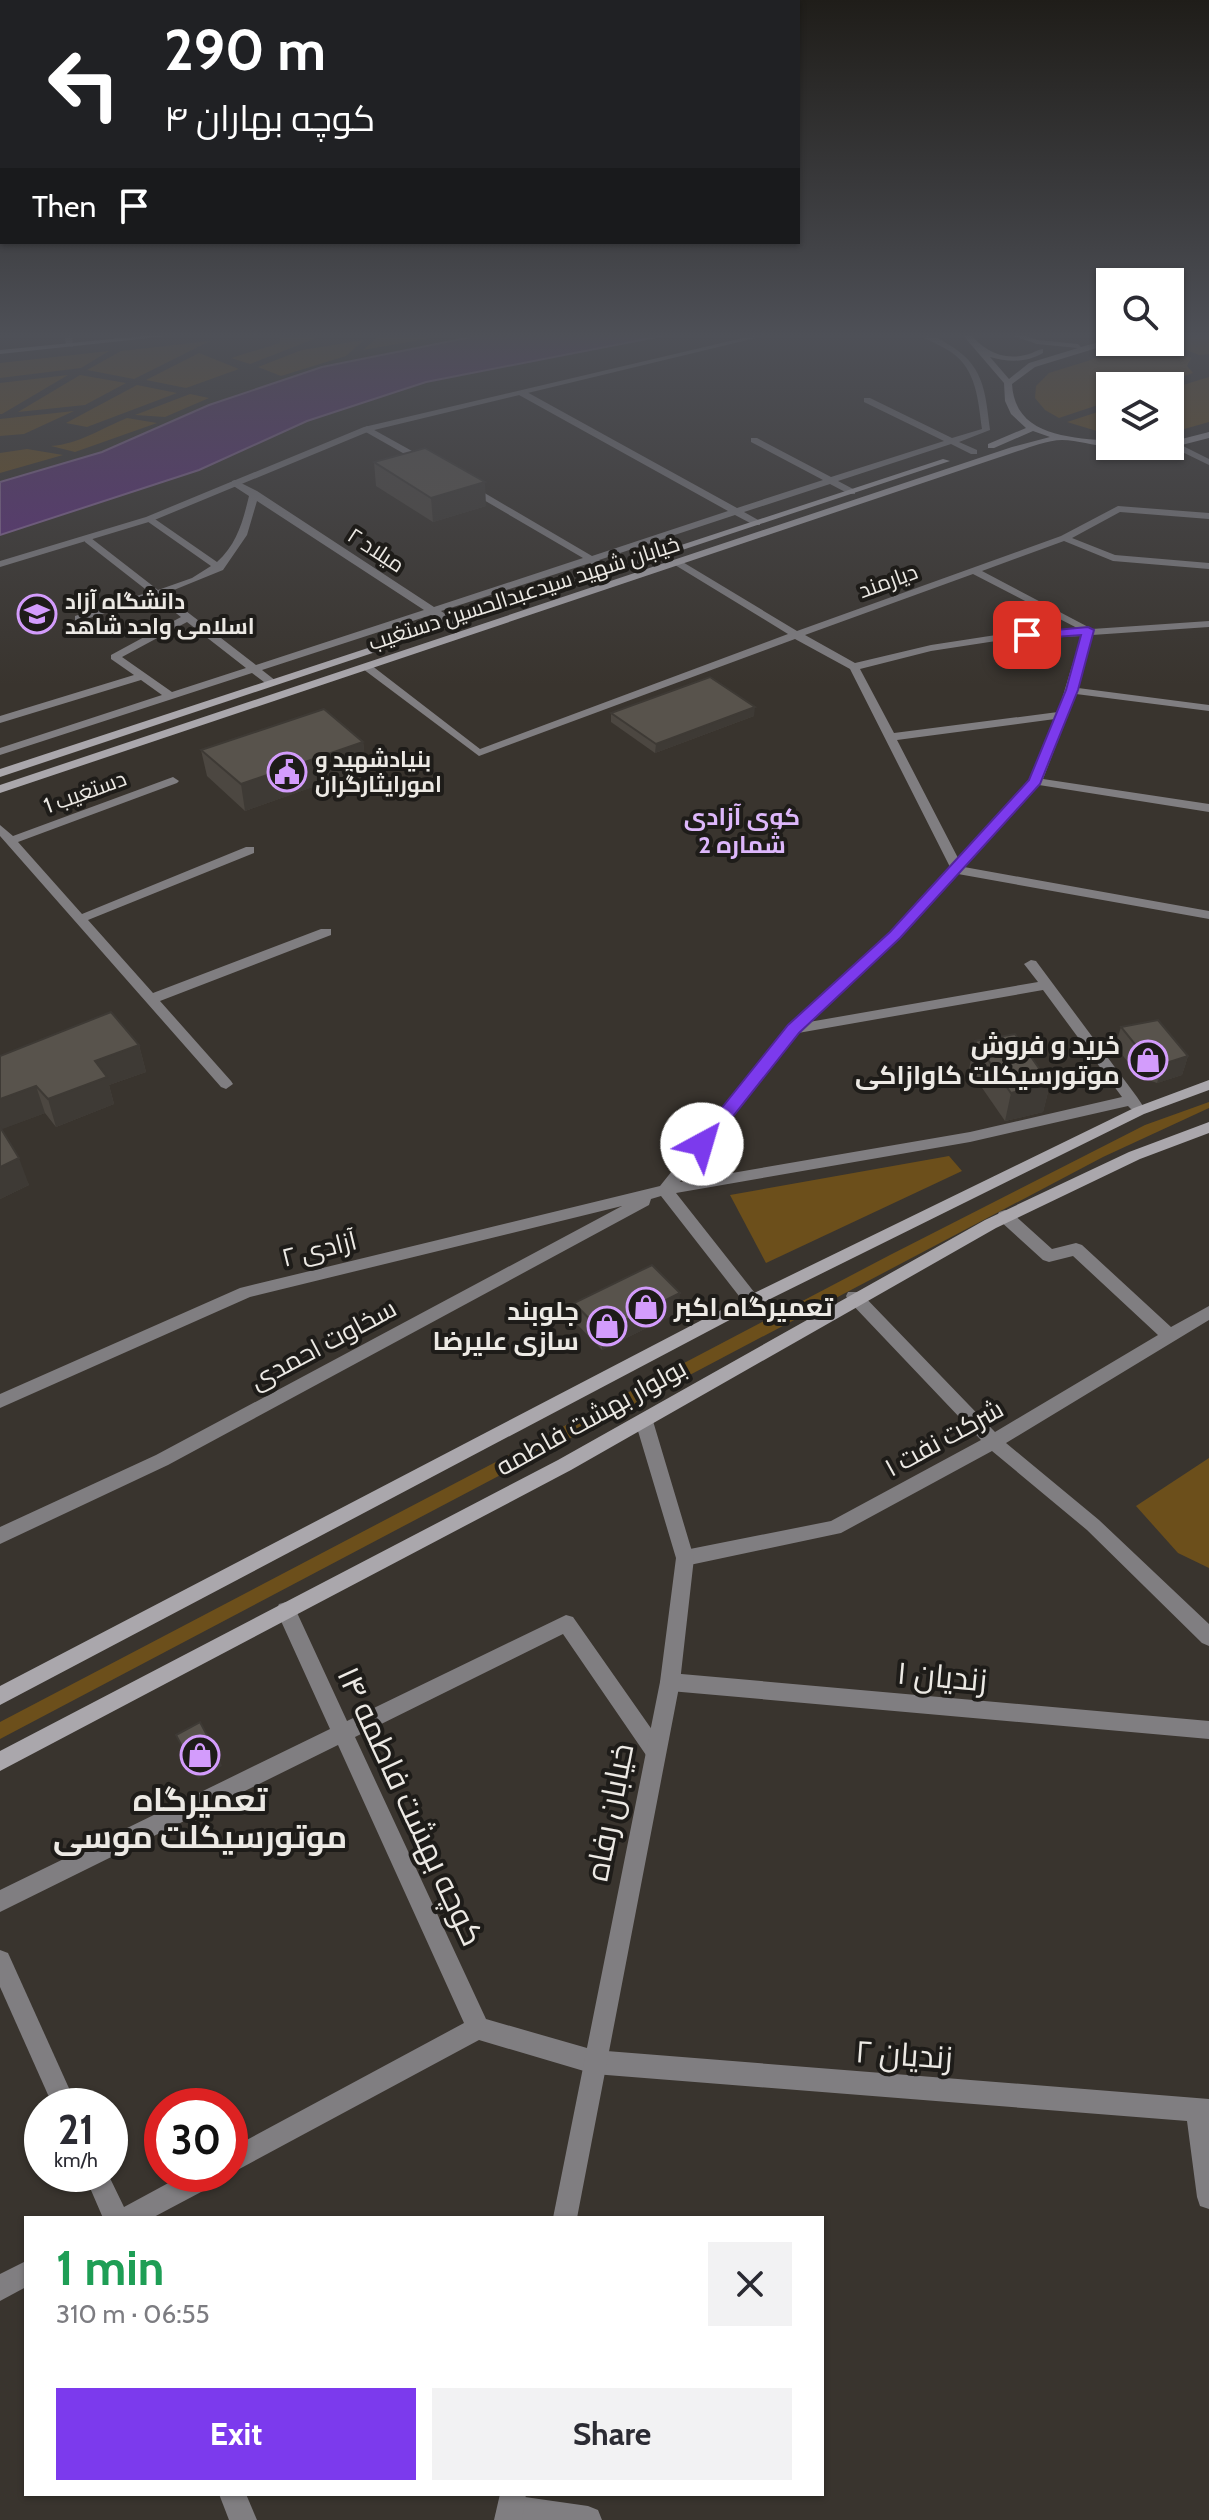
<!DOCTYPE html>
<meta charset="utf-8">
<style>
body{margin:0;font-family:Cabin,Cairo,sans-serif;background:#f2f2f3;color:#2b2b33;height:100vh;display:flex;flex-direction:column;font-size:30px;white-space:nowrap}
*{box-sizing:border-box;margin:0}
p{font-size:26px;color:#7c7c81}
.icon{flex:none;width:44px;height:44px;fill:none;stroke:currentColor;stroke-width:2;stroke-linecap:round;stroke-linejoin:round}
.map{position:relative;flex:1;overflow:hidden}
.drawer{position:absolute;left:24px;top:2216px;width:800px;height:280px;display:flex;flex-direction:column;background:#fff;border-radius:0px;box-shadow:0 2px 6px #0004}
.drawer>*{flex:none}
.hud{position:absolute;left:0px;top:0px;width:800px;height:244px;box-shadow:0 2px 6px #0004;background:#202124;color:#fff;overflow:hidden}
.controls{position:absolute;left:1096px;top:268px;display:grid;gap:16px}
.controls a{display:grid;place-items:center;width:88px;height:88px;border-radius:0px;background:#fff;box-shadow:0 2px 6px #0004;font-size:40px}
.speed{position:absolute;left:24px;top:2088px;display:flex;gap:16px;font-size:40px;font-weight:700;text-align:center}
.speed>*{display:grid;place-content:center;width:104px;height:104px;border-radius:50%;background:#fff;box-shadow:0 2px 6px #0004;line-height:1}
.speed small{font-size:20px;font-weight:400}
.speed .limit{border:12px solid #d22;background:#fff;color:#111}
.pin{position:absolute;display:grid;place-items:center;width:68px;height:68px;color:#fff;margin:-34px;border-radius:16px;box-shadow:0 4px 12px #0006}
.me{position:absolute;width:88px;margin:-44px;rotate:39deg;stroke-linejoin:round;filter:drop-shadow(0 0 6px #0008)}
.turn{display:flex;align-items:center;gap:28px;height:168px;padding:0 32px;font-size:36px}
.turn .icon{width:104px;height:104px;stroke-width:2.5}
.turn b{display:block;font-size:56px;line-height:68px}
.then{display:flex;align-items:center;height:76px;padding:0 32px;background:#0003;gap:16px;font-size:30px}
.round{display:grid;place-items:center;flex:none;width:84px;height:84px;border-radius:0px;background:#f2f2f3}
.headline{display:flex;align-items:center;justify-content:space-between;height:136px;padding:0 32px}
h1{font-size:48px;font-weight:800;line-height:60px;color:#1e9e55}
.button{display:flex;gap:16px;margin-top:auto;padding:16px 32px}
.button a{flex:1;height:92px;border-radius:0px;background:#7c3aed;color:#fff;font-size:32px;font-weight:800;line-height:92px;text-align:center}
.button a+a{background:#f2f2f3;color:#2b2b33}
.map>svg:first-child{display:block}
.green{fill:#6c4f1b}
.water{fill:#5d2e7b;stroke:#88669a;stroke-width:2}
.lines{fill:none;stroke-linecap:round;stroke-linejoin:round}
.minor{fill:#807e81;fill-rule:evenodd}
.tertiary{fill:#807e81;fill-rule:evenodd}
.secondary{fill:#aaa7ac;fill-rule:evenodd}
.wall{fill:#4c4741}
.shaded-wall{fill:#3e3a35}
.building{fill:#58534c;stroke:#3e3a35;stroke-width:2}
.route{fill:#7c3aed;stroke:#51269a;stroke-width:2}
.labels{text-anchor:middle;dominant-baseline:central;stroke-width:8;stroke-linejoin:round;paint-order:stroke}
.far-street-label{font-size:22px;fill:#ece9e4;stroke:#1e1c19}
.far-poi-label{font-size:22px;font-weight:bold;fill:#ece9e4;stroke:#1e1c19;text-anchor:start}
.far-neighbourhood-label{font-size:24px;font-weight:bold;fill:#ddb7fb;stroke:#1e1c19}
.poi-label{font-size:26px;font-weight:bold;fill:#ece9e4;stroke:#1e1c19;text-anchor:end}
.street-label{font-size:26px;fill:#ece9e4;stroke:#1e1c19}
.near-street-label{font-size:32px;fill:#ece9e4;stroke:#1e1c19}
.near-poi-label{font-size:32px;font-weight:bold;fill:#ece9e4;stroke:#1e1c19}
</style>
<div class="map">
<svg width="1209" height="2520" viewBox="0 0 1209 2520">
<rect width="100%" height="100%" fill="#39342e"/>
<g class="green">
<path d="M329 333 250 364 231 358 280 343V335Z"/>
<path d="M400 333H460L363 350 379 336Z"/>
<path d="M1180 333H1209V354L1199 355 1166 342H1170V336Z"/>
<path d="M364 340 346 356 281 376 258 367 302 350Z"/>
<path d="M210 341 134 379 87 370 121 351Z"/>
<path d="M1148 342 1191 358 1187 366 1193 373 1155 386H1110V401L1059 418 1045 410 1035 398 1036 386 1049 373Z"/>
<path d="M109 351 81 368 0 378V363Z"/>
<path d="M199 353 239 369 186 388 146 380Z"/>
<path d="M68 375 2 414H0V383Z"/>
<path d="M80 375 126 383 85 405 18 412Z"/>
<path d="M1209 377V422L1170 433V389Z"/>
<path d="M137 385 177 393 87 427 66 423Z"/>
<path d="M190 394 209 398 165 417 135 415Z"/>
<path d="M1110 408V435L1067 422Z"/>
<path d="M74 411 24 434 0 436V419Z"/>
<path d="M127 418 157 423 75 452 51 446C79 444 102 428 127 418Z"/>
<path d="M27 449 63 455 0 473V453Z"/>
<path d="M1209 1102V1108L1103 1157 0 1739V1722L890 1255 1145 1125Z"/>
<path d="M949 1156 962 1171 766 1263 730 1195Z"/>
<path d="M1209 1458V1568L1178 1553 1136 1506Z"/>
</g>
<path class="water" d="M491 333H677L426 382 307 421 199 470 0 535V482L102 452 209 405 322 367Z"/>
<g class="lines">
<g class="minor">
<path d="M64 333H72L73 347 66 345Z"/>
<path d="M916 333C927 332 936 337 946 343 984 364 985 390 990 430L959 442 977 450V454H971L951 444 838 481 855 490V494H849L830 484 744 512 760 521V525H754L735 515 599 560 615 569V573H607L590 563 441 611 457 622V626H449L431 615 262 670 276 681V685H268L252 673 0 755V748L162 695 141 680 0 723V716L134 675 111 659V655L181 617 155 597 83 620H75V616L149 592 85 542V538H91L158 590 192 578 211 566 144 519 152 517 217 562C237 544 243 521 249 496L232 485V481L235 480 257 491 434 607 583 558 465 489V485H471L592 556 728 511 519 395V391H525L737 508 823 480 751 442V438H757L831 477 944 441 864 402V398H870L952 438 982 429C978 400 977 370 951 352 940 345 927 340 916 333ZM257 501 424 610 256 665 164 594 223 570 247 535ZM187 622 246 668 172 692 122 657Z"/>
<path d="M367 426 430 461 431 463 424 465 364 431 363 429Z"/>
<path d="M1175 442 1209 459V465L1172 447V443Z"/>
<path d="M1118 506 1209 513V519L1120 512 1072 538 1115 555 1209 563V569L1113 561 1064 541 982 571 1092 629 1209 621V627L1092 635 1078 688 1209 705V711L1076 694 1043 779 1209 804V812L1039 785 964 867 1209 911V919L958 874 900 938 809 1022 1038 982 1024 964 1031 960 1036 961 1137 1097 1143 1106 1141 1109H1131L1128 1106 970 1142 676 1193 758 1297 760 1301 758 1305H746L661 1196 651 1199 649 1205 168 1465 0 1544V1527L156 1455 622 1206 250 1297 0 1408V1394L240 1288 660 1186 788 1026 890 932 950 867 850 669 795 639 479 756 363 669V665H371L480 749 788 634 675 565V561H681L797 631 1061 536ZM973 574 1079 629 996 635 931 645 855 663 805 635ZM1081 636 1058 712 894 733 860 669 931 651 996 641ZM1055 719 1031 780 958 858 897 740ZM1043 990 1122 1097 970 1132 680 1182 798 1033Z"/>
<path d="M173 777 179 781 177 783 18 842 82 914 246 847H254V853L88 920 153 993 321 929H331V935L160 1001 231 1081 233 1084 226 1089 221 1087 0 836V825L13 836Z"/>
<path d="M1005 1210 1011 1212 1052 1249 1076 1243 1082 1245 1171 1327 1209 1306V1320L1006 1443 1099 1520 1209 1624V1646L1202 1643 1087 1530 992 1451 841 1533 685 1566 678 1564 676 1558 678 1552 685 1550 831 1521 981 1440 848 1300 846 1296 848 1292H860L995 1432 1158 1335 1073 1256 1049 1262 1043 1260 999 1220 997 1216 999 1212Z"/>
<path d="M286 1602 293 1604 347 1721 566 1615 573 1617 662 1744 665 1751 662 1758 655 1760 648 1758 563 1634 355 1737 486 2019 594 2050 1209 2099V2209L1200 2206 1197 2197 1187 2121 594 2074 479 2040 230 2174V2149L464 2023 338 1745 0 1912V1890L330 1729 276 1610 279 1604Z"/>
<path d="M670 1673 1209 1721V1739L670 1691 663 1688 660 1682 663 1676Z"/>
<path d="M0 1950 8 1953 77 2106H53L0 1987Z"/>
<path d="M84 2174H108L124 2207 185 2174H221L218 2183 152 2218H103Z"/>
<path d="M26 2261V2287L0 2301V2274Z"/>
<path d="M219 2494H246L257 2520H229Z"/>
<path d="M511 2495 588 2506 598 2510 602 2520H505L501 2519 497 2509 501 2499Z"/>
</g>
<g class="tertiary">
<path d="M764 333H776L370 431 152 521 0 567V561L146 517 364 427Z"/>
<path d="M644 1414 650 1416 653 1421 694 1558 680 1682 577 2218H553L660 1682 676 1558 635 1421 638 1416Z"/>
<path d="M500 2494H526L522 2520H494Z"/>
</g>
<g class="secondary">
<path d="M172 333H196L0 354V350Z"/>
<path d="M961 333H969C983 349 1001 361 1025 355 1032 354 1036 350 1043 349V353C1026 363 1008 362 990 357L1009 379 1029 363 1078 348 1037 344 1004 333H1015L1038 340 1078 344 1081 347 1110 339 1113 343 1035 367 1012 384C1015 436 1068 437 1110 441V446H1113C1095 447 1079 440 1062 440 1048 440 1031 447 1018 451L0 793V785L1012 447 1050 437 1033 431 994 448H988V444L1026 428 1011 414 1005 401 1004 383Z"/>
<path d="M1209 432V438L1170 448 1166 446H1170V442Z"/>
<path d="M1123 446H1140L1136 449Z"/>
<path d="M943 459 950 461 0 777V769Z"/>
<path d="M1209 1080V1090L1144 1114 758 1305 0 1705V1686L746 1297 1134 1108Z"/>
<path d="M1209 1122V1133L1140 1159 996 1228 571 1470 0 1771V1751L558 1460 985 1220 1129 1152Z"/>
</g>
</g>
<g class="wall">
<path d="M374 462 486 506 433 522 376 486Z"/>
<path d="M611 713 754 716 655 753 611 722Z"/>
<path d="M363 742 366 768 245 811 207 776 201 750Z"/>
<path d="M1121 1027 1188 1056 1182 1075 1157 1083 1140 1077 1115 1046Z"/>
<path d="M975 1041 1050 1084 1043 1112 1005 1121 969 1069Z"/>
<path d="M139 1045 146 1072 109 1085 114 1104 56 1127 45 1113 1 1129 29 1185 0 1199V1056Z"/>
<path d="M574 1303 679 1312 602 1350 574 1321Z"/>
</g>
<g class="shaded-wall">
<path d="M485 482 486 506 433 522 431 498Z"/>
<path d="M755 707 754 716 655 753 656 744Z"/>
<path d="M363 742 366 768 245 811 241 784Z"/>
<path d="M139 1045 146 1072 109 1085 114 1104 56 1127 48 1099 95 1061Z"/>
<path d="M1188 1056 1182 1075 1157 1083 1163 1064Z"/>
<path d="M1050 1084 1043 1112 1005 1121 1011 1093Z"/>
<path d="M36 1086 45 1113 0 1130V1099Z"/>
<path d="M19 1158 29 1185 0 1199V1167Z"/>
<path d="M680 1293 679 1312 602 1350V1332Z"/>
<path d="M219 1758 222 1766 198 1779 195 1771Z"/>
</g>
<g class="building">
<path d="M425 448 485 482 431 498 374 462Z"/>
<path d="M710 677 755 707 656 744 611 713Z"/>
<path d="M324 709 363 742 241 784 201 750Z"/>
<path d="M111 1012 139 1045 95 1061 107 1077 48 1099 36 1086 0 1099V1056Z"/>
<path d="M1158 1020 1188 1056 1163 1064 1146 1058 1121 1027Z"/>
<path d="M1015 1034 1050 1084 1011 1093 975 1041Z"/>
<path d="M0 1127 19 1158 0 1167Z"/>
<path d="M652 1265 680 1293 602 1332 574 1303Z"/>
<path d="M200 1722 219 1758 195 1771 176 1735Z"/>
</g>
<linearGradient id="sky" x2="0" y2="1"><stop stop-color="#1f1d19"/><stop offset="0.49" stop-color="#4e5057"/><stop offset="1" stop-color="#4e5057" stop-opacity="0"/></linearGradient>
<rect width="1209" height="685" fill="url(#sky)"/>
<path class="route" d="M1088 627 1094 630 1078 690 1040 784 900 938 799 1033 708 1148H696V1140L788 1025 890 932 1029 780 1066 690 1081 635 1027 639 1021 635 1023 633Z"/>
<defs>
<symbol id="university-ring" viewBox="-11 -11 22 22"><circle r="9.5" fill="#1e1c19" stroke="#d39cfc" stroke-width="1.5"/><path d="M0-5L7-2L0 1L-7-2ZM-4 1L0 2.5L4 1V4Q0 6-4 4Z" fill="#d39cfc"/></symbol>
<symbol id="civic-ring" viewBox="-11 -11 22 22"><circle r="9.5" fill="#1e1c19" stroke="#d39cfc" stroke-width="1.5"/><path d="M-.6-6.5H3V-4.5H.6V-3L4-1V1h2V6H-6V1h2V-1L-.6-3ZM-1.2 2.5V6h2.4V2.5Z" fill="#d39cfc"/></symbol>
<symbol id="shop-ring" viewBox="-11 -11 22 22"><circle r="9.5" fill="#1e1c19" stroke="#d39cfc" stroke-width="1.5"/><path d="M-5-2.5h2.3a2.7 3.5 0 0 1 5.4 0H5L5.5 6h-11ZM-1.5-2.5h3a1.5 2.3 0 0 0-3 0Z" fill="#d39cfc"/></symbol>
</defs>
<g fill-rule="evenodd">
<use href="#university-ring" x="15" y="592" width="44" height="44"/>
<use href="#civic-ring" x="265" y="750" width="44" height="44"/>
<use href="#shop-ring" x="1126" y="1038" width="44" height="44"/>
<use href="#shop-ring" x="624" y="1285" width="44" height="44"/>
<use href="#shop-ring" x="585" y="1304" width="44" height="44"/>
<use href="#shop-ring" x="178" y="1733" width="44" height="44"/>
</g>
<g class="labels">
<g class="far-street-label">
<text transform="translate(376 550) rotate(33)">میلاد ۲</text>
<text transform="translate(888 581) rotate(-20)">دیارمند</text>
<text transform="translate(524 593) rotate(-18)">خیابان شهید سیدعبدالحسین دستغیب</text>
<text transform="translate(85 792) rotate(-20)">دستغیب 1</text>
</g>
<g class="far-poi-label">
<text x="65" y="601">دانشگاه آزاد<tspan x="65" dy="25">اسلامی واحد شاهد</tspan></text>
<text x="315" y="759">بنیادشهید و<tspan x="315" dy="25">امورایثارگران</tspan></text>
</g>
<g class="far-neighbourhood-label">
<text x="742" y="816">کوی آزادی<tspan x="742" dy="28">شماره 2</tspan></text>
</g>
<g class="poi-label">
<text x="1120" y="1045">خرید و فروش<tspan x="1120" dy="30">موتورسیکلت کاوازاکی</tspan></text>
<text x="674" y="1307" text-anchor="start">تعمیرگاه اکبر</text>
<text x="579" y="1311">جلوبند<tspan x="579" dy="30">سازی علیرضا</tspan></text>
</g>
<g class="street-label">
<text transform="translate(319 1249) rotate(-14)">آزادی ۲</text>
<text transform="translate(323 1344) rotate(-28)">سخاوت احمدی</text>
<text transform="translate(591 1417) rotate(-29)">بولوار بهشت فاطمه</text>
<text transform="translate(944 1438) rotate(-29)">شرکت نفت ۱</text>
</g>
<g class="near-street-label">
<text transform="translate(942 1676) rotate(5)">زندیان ۱</text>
<text transform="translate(411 1806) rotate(65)">کوچه بهشت فاطمه ۱۴</text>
<text transform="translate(609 1812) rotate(-79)">خیابان رفاه</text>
<text transform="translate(904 2054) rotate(4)">زندیان ۲</text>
</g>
<g class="near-poi-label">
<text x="200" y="1799">تعمیرگاه<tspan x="200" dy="37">موتورسیکلت موسی</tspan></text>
</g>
</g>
</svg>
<div class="controls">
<a><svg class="icon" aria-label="search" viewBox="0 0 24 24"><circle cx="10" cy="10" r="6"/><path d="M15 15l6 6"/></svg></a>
<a><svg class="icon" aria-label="layers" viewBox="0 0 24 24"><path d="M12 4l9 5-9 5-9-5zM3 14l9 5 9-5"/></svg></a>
</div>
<div class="speed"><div>21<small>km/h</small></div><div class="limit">30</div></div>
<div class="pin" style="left:1027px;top:635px;background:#d93025"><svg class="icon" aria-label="arrive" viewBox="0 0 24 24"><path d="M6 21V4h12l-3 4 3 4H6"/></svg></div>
<svg class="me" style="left:702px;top:1144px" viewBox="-20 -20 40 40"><circle r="19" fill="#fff"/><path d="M0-13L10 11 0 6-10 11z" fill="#7c3aed"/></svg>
<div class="hud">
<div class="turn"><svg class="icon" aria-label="left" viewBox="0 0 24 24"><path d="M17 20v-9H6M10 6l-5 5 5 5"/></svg><div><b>290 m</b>کوچه بهاران ۴</div></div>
<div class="then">Then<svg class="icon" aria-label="arrive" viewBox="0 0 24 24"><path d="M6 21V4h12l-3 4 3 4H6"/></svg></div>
</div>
<section class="drawer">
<div class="headline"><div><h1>1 min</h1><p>310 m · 06:55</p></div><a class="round"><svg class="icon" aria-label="close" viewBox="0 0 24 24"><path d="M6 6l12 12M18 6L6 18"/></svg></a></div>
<div class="button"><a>Exit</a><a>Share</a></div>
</section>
</div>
